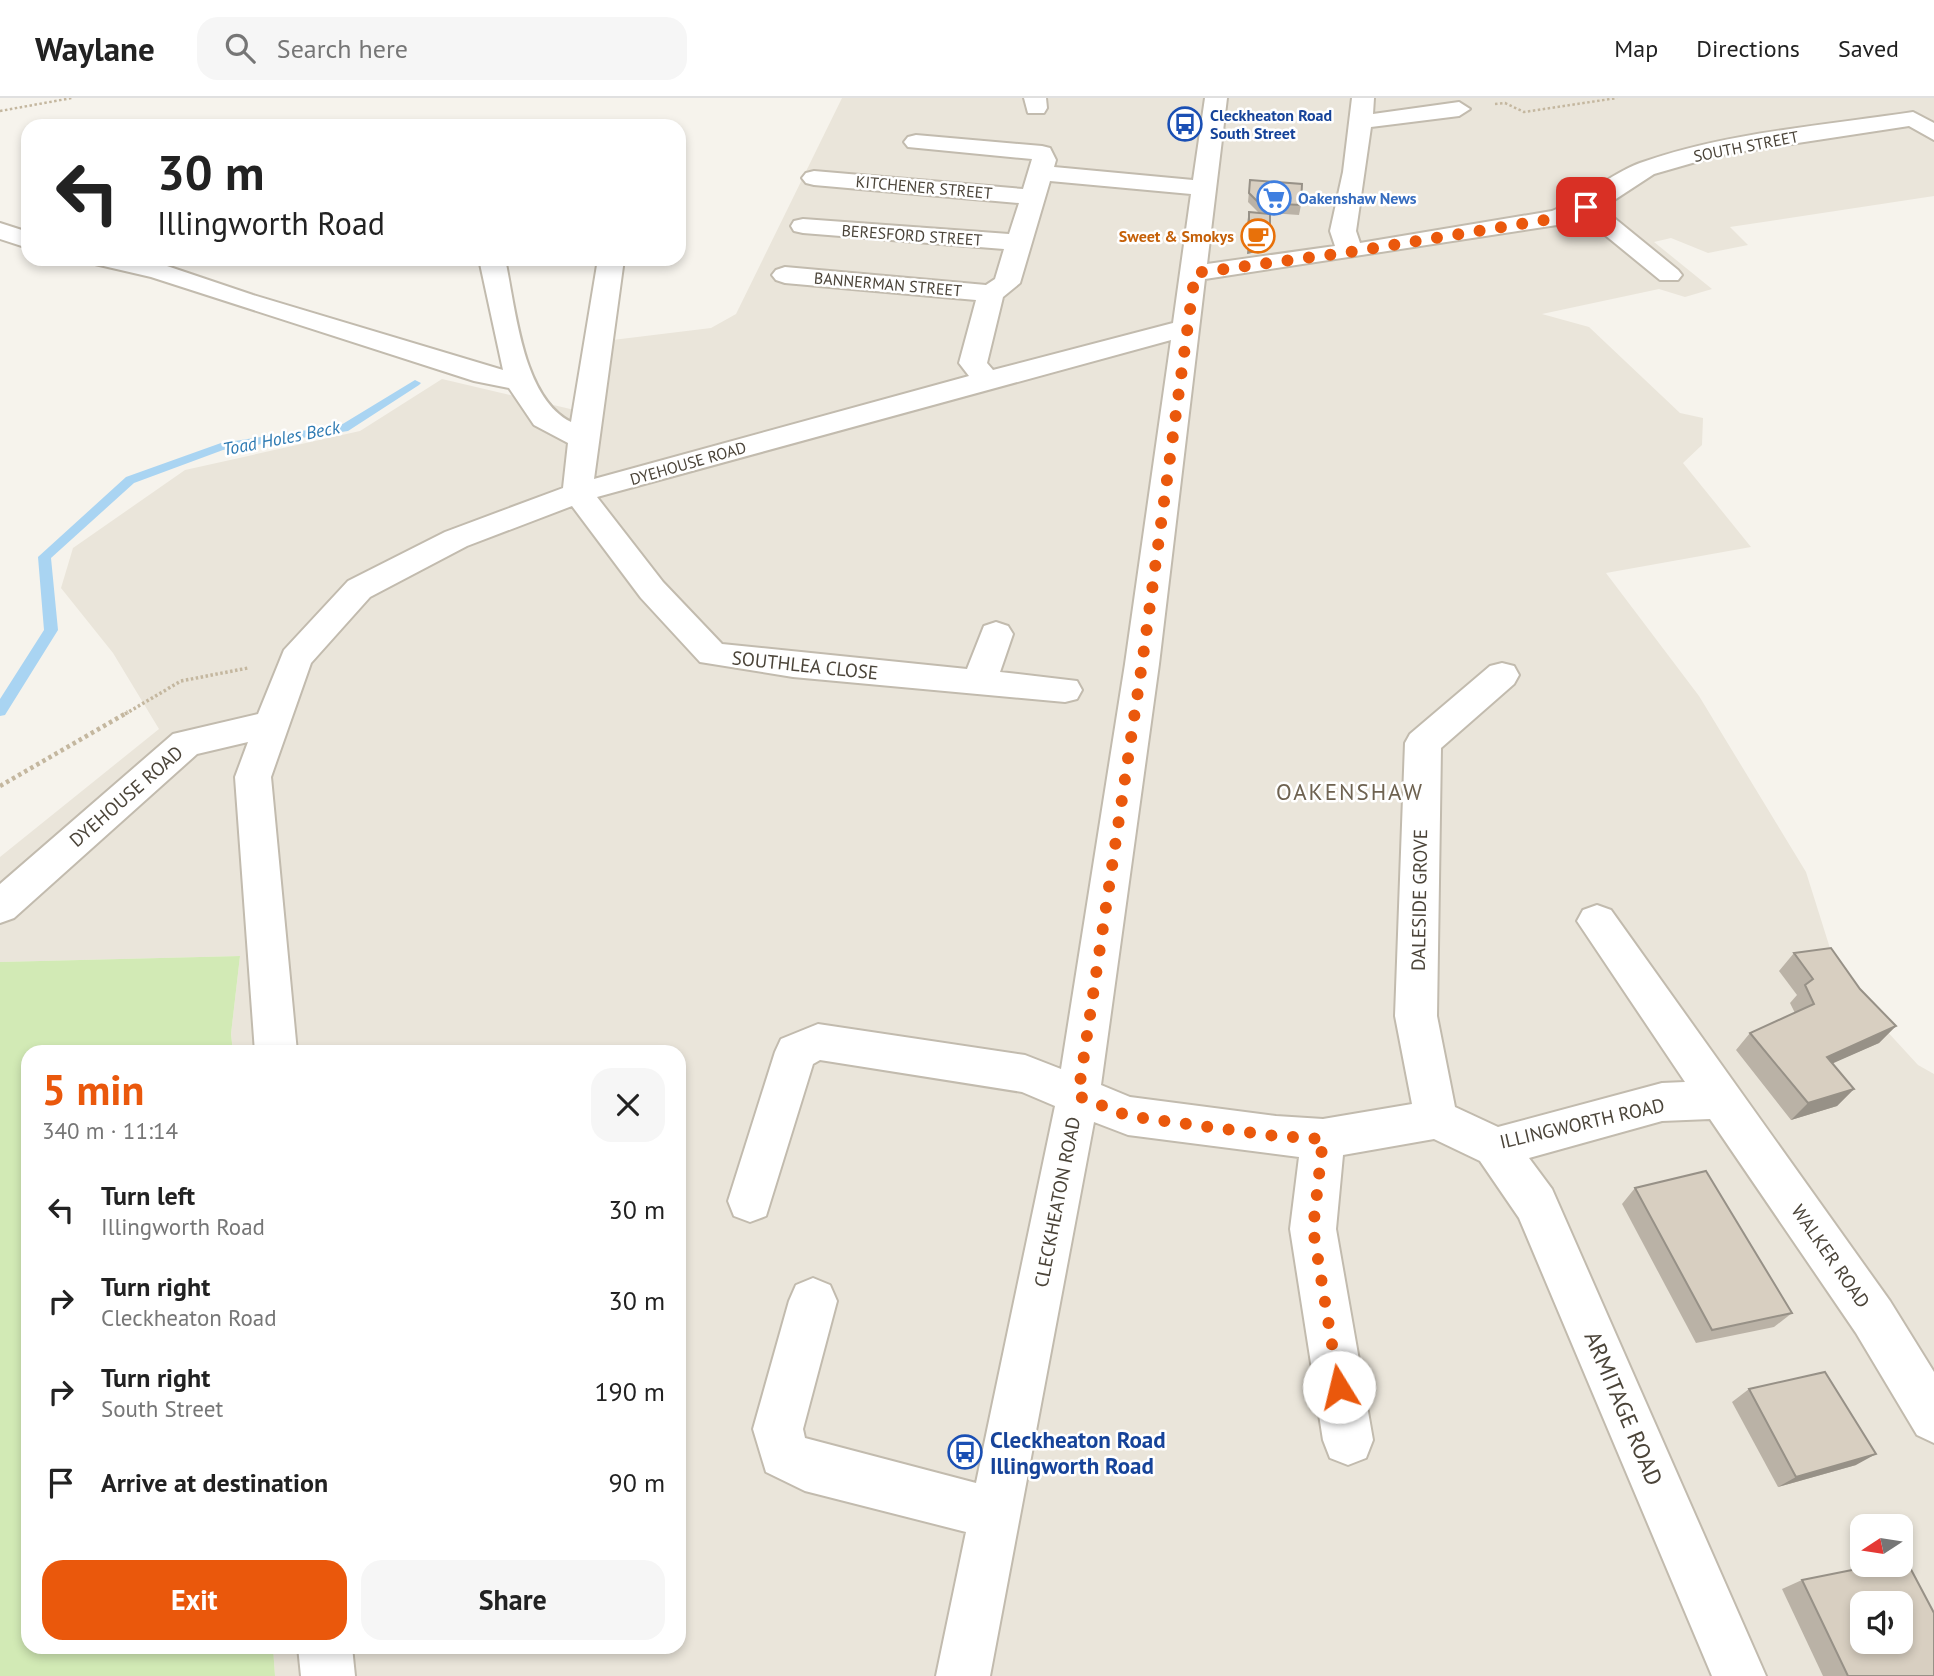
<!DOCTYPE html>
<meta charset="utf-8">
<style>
body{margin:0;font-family:"PT Sans",sans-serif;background:#f6f6f6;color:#222;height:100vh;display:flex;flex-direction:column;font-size:26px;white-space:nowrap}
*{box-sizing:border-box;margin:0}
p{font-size:23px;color:#767676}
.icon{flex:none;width:38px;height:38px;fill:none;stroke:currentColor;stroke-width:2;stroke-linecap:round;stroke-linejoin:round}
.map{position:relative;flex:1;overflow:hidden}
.details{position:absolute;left:21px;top:947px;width:665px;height:609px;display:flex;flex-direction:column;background:#fff;border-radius:21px;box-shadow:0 4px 10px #0003}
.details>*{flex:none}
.top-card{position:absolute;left:21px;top:21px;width:665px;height:147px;border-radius:21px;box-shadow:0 4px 10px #0003;background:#fff;color:#222;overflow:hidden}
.needle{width:46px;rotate:258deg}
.buttons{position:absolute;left:1850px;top:1416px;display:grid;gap:14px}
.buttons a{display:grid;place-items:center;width:63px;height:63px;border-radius:14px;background:#fff;box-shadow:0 4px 10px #0003;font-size:35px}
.pin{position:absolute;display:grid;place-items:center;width:60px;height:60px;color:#fff;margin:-30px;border-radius:14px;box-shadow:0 4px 10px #0006}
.me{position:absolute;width:77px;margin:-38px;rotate:351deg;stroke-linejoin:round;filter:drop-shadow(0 0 5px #0008)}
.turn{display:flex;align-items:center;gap:24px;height:147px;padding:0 21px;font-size:32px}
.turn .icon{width:91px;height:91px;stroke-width:2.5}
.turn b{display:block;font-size:49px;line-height:60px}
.round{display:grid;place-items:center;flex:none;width:74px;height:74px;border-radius:21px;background:#f6f6f6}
.headline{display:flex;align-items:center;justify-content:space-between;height:119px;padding:0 21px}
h1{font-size:42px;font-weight:700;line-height:52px;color:#ea580c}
.cta{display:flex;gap:14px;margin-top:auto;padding:14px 21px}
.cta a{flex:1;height:80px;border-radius:21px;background:#ea580c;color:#fff;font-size:28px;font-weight:700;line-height:80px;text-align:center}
.cta a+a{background:#f6f6f6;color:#222}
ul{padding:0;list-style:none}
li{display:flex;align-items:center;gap:21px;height:91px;padding:0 21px}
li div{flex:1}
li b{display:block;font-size:26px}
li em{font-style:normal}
header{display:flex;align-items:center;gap:42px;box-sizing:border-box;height:98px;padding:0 35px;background:#fff;border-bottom:2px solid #e0e0e0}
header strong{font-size:33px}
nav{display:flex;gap:38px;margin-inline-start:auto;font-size:24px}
.search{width:490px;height:63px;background:#f6f6f6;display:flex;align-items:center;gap:18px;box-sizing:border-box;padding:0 24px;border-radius:21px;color:#767676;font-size:26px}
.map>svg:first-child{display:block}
.residential{fill:#eae5da;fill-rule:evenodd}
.green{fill:#d2eab5}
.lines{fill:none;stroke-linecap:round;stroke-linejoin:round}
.stream{fill:#a9d4f2;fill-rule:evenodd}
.minor-casing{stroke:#c2bbae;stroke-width:4}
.path-far2{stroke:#c4b79f;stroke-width:2.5;stroke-dasharray:2.5 2.5;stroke-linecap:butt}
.path-far1{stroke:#c4b79f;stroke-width:3.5;stroke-dasharray:2.5 2.5;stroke-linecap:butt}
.path{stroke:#c4b79f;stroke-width:4.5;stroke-dasharray:3.5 3.5;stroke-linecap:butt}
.minor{fill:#fff;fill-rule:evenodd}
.wall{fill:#bab2a6}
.shaded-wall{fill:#979187}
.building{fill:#d8cfc1;stroke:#979187;stroke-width:2;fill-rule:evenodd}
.route{stroke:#ea580c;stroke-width:12;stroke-dasharray:0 21.6}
.labels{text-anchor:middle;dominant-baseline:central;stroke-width:5;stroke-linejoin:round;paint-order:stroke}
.far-transit-label{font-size:16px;font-weight:bold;fill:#164399;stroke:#fff;text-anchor:start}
.far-street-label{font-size:16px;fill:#4b4439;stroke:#fff}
.far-shop-label{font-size:16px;font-weight:bold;fill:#366cbe;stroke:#fff;text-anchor:start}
.far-food-label{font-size:16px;font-weight:bold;fill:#c56008;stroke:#fff;text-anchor:end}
.far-water-label{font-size:18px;font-style:italic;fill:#2e7ab2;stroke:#fff}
.street-label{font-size:19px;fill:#4b4439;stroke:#fff}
.quarter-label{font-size:23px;letter-spacing:2px;fill:#6e6250;stroke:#fff}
.near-street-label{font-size:23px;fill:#4b4439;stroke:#fff}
.near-transit-label{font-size:23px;font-weight:bold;fill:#164399;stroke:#fff;text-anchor:start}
</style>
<header>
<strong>Waylane</strong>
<div class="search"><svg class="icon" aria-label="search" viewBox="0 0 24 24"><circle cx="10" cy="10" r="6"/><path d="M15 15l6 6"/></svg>Search here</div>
<nav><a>Map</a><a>Directions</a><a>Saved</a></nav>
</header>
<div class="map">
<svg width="1934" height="1578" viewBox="0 0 1934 1578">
<rect width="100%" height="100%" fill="#f6f3ec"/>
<path class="residential" d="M842 0H1934V98L1730 129 1748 147 1708 155 1671 140 1654 144 1712 191 1685 199 1659 191 1542 216 1589 229 1680 315 1703 320 1702 347 1683 365 1751 449 1606 475 1699 598 1806 774 1840 882 1918 967 1934 976V1578H275L273 1549H679V954H233L231 936 240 858 0 864V759L159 631 113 555 61 490 73 450 185 372 360 333 442 281 579 313 588 245 711 230 736 216ZM1862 1428H1900V1466H1862ZM1862 1505H1900V1544H1862Z"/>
<path class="green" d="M240 858 231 936 233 954H28V1549H273L275 1578H0V864Z"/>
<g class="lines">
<path class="stream" d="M415 282 421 285 419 287 348 333 223 352 134 385 51 460 58 532 5 617 0 618V601L44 532 38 459 126 379 221 345 341 327Z"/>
<defs>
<g id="minor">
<path d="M1024 0H1046L1047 10 1044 15H1028Z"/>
<path d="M1205 0H1227L1207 166 1335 148 1330 133 1343 74 1352 0H1374L1373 16 1459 4 1470 11 1459 18 1371 29 1356 133 1360 145 1552 113C1584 101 1610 76 1640 65 1727 34 1822 28 1913 14L1934 25V42L1909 28 1720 57 1654 76 1602 110 1678 172 1682 177 1678 182H1660L1583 119 1557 127 1205 181 1159 566 1101 987 1130 999 1276 1018 1323 1021 1412 1006 1395 918 1405 645 1410 636 1490 568 1502 565 1514 568 1519 577 1514 586 1441 650 1437 918 1455 1009 1498 1029 1662 985 1685 984 1577 823 1583 812 1597 807 1611 812 1890 1203 1934 1274V1345L1917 1337 1856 1235 1710 1021 1662 1023 1529 1060 1552 1091 1766 1578H1712L1519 1120 1480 1063 1434 1041 1343 1057 1336 1131 1373 1342 1366 1360 1348 1367 1330 1360 1323 1342 1290 1131 1299 1059 1128 1037 1094 1024 990 1578H936L966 1434 805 1393 766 1374 753 1331 789 1203 796 1187 813 1180 830 1187 837 1203 803 1331 805 1340 976 1385 1055 1008 1022 994 820 962 813 966 766 1118 750 1124 734 1118 728 1103 775 954 781 941 818 926 1025 957 1061 971 1125 566 1171 242 597 399 663 484 722 546 967 571 984 528 996 524 1008 528 1013 536 1000 574 1077 583 1082 592 1077 601 1065 604 793 579 700 564 641 500 572 408 467 448 370 499 311 565 271 679 297 954H255L235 679 248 644 197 656 14 820 0 825V786L173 636 258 616 284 552 348 483 445 434 563 390 568 345 534 327 509 290 474 283 151 179 95 166 91 161H139L167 168 253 197 503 272 479 161H505C516 211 522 299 571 324L598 161H624L594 381 969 278 959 265 976 202 785 185 776 182 772 177 776 172 785 169 986 187 995 181 1004 151 803 135 794 133 791 128 794 123 803 121 1009 136 1019 105 814 87 806 85 802 80 806 75 814 73 1023 91 1032 61 908 49 904 44 908 39 916 37 1042 48 1050 50 1056 62 1054 69 1193 82ZM1050 83 1191 96 1173 225 993 272 987 265 1003 199 1020 185Z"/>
<path d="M0 125 28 134V150L0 141Z"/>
<path d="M298 1549H352L355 1578H301Z"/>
</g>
</defs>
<use href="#minor" class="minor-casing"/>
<g class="path-far2">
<path d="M1495 6 1505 5 1524 14 1617 0"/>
<path d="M0 13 72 0"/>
</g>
<path class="path-far1" d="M125 616 181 583 248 570"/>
<path class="path" d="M0 688 128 614"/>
<use href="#minor" class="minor"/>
</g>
<g class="wall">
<path d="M1250 82 1301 107 1299 117 1258 114 1248 104Z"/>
<path d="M1249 114 1268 151 1247 156V124Z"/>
<path d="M1794 855 1860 891 1896 928 1879 945 1832 965 1854 991 1837 1008 1791 1022 1736 952 1750 935 1795 915 1790 905 1797 897 1779 873Z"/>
<path d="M1635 1090 1792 1215 1774 1229 1696 1245 1622 1106Z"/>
<path d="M1749 1291 1856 1367 1778 1389 1732 1304Z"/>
<path d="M1802 1482 1934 1578H1823L1782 1491Z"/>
</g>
<g class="shaded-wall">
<path d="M1270 141 1268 151 1247 156 1249 146Z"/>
<path d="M1896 928 1879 945 1811 975 1827 959Z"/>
<path d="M1854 991 1837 1008 1791 1022 1808 1005Z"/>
<path d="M1876 1356 1856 1367 1778 1389 1796 1379Z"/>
</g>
<g class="building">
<path d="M1250 82 1302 86 1301 107 1259 105 1249 95Z"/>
<path d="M1249 114 1270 116V141L1249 146Z"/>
<path d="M1831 850 1860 891 1896 928 1827 959 1854 991 1808 1005 1750 935 1814 906 1805 887 1813 881 1794 855Z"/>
<path d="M1706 1073 1792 1215 1712 1232 1635 1090Z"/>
<path d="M1825 1274 1876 1356 1796 1379 1749 1291Z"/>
<path d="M1906 1462 1934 1515V1578H1848L1802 1482 1882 1466H1900V1463ZM1862 1505H1900V1544H1862Z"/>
</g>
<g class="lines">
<path class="route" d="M1339 1289 1313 1131 1323 1041 1276 1038 1128 1018 1078 998 1142 566 1195 175 1350 154 1557 120 1586 109"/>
</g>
<defs>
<symbol id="bus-ring" viewBox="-11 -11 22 22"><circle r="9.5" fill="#fff" stroke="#1a4fb4" stroke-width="1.5"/><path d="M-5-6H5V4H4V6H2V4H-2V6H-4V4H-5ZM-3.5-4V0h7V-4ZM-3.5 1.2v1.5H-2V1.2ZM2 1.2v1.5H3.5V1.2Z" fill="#1a4fb4"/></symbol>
<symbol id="supermarket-ring" viewBox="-11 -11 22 22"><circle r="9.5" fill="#fff" stroke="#3f7fe0" stroke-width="1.5"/><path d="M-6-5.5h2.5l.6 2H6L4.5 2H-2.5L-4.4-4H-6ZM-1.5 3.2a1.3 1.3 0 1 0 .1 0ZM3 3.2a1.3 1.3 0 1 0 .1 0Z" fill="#3f7fe0"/></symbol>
<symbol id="cafe-ring" viewBox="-11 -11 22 22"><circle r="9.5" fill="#fff" stroke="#e8710a" stroke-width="1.5"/><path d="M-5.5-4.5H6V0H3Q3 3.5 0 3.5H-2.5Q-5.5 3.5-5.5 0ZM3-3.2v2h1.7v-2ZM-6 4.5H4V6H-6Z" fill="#e8710a"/></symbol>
</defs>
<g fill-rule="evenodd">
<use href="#bus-ring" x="1166" y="7" width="38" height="38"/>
<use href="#supermarket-ring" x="1255" y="81" width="38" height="38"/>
<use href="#cafe-ring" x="1239" y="119" width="38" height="38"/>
<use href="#bus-ring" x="946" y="1335" width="38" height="38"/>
</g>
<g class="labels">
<g class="far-transit-label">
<text x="1210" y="17">Cleckheaton Road<tspan x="1210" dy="18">South Street</tspan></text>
</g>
<g class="far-street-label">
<text transform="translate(1746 48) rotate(-11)">SOUTH STREET</text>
<text transform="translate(924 89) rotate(5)">KITCHENER STREET</text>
<text transform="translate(912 137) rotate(4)">BERESFORD STREET</text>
<text transform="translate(888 186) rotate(5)">BANNERMAN STREET</text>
<text transform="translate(688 365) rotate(-16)">DYEHOUSE ROAD</text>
</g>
<g class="far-shop-label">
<text x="1298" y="100">Oakenshaw News</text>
</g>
<g class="far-food-label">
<text x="1234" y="138">Sweet &amp; Smokys</text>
</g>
<g class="far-water-label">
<text transform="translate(281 340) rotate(-11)">Toad Holes Beck</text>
</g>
<g class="street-label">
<text transform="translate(805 567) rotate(6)">SOUTHLEA CLOSE</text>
<text transform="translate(126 698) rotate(-41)">DYEHOUSE ROAD</text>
<text transform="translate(1419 802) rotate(-89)">DALESIDE GROVE</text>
<text transform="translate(1582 1025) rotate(-13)">ILLINGWORTH ROAD</text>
<text transform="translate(1057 1104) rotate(-79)">CLECKHEATON ROAD</text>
<text transform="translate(1831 1158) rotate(55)">WALKER ROAD</text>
</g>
<g class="quarter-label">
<text x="1350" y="693">OAKENSHAW</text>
</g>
<g class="near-street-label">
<text transform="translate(1624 1310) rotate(67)">ARMITAGE ROAD</text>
</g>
<g class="near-transit-label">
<text x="990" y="1341">Cleckheaton Road<tspan x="990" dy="26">Illingworth Road</tspan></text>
</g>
</g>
</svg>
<div class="buttons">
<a><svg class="needle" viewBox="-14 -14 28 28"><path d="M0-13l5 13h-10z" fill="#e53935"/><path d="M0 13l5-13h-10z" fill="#767676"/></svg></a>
<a><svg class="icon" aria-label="sound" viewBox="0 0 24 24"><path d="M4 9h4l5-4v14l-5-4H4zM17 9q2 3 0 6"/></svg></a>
</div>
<div class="pin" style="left:1586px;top:109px;background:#d93025"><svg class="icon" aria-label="arrive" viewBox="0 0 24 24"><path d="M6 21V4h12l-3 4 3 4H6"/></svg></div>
<svg class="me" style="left:1339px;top:1289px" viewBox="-20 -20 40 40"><circle r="19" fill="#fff"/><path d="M0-13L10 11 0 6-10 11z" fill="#ea580c"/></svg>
<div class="top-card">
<div class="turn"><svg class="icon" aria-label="left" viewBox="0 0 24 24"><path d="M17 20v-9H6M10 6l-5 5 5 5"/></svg><div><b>30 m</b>Illingworth Road</div></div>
</div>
<section class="details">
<div class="headline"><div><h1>5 min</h1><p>340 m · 11:14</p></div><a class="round"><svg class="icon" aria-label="close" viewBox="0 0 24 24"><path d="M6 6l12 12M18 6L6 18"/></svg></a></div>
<ul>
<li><svg class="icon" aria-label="left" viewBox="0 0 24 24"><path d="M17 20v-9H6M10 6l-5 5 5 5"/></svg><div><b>Turn left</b><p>Illingworth Road</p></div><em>30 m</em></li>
<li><svg class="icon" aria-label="right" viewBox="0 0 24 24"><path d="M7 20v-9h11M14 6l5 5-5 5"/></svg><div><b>Turn right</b><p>Cleckheaton Road</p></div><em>30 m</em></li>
<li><svg class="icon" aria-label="right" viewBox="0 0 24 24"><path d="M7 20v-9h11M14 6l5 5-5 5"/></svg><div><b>Turn right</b><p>South Street</p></div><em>190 m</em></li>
<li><svg class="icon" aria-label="arrive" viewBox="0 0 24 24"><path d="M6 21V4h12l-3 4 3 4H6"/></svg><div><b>Arrive at destination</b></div><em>90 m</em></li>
</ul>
<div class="cta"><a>Exit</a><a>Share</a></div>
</section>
</div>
